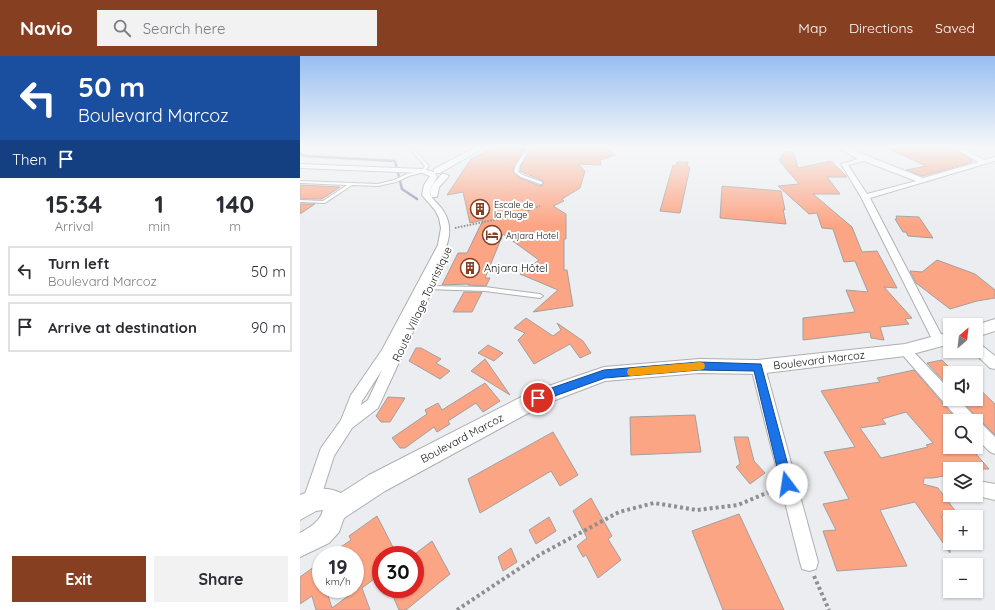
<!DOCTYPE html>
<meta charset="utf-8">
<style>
body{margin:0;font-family:Quicksand,sans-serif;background:#f2f2f3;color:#2b2b33;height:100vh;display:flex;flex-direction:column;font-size:15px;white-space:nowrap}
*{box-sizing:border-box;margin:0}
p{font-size:13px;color:#7c7c81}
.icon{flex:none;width:22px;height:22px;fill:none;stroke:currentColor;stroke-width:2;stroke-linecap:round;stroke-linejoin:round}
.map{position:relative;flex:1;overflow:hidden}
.side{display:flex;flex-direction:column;background:#fff;width:300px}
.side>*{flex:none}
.top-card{background:#1a4fa0;color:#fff;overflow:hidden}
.needle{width:26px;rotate:28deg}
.buttons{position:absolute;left:643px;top:262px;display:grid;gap:8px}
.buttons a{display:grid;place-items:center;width:40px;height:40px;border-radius:0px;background:#fff;box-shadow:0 1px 3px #0004;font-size:20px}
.speed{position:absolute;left:12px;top:490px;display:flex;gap:8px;font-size:20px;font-weight:700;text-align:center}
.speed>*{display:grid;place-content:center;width:52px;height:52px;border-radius:50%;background:#fff;box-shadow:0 1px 3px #0004;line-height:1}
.speed small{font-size:10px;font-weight:400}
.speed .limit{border:6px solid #d22;background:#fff;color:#111}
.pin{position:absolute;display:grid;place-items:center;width:34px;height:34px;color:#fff;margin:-17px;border:2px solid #fff;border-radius:50%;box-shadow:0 1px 4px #0007}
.me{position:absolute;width:44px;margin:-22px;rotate:346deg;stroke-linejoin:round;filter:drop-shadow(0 0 3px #0008)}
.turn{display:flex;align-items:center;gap:14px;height:84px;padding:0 12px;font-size:18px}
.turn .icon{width:52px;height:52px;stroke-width:2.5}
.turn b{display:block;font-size:28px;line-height:34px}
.then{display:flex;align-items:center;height:38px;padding:0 12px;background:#0003;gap:8px;font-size:15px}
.eta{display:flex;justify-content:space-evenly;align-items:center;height:68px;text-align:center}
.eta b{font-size:24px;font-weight:700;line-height:28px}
.cta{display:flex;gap:8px;margin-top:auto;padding:8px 12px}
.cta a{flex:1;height:46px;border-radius:0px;background:#873f22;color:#fff;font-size:16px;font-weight:700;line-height:46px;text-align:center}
.cta a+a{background:#f2f2f3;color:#2b2b33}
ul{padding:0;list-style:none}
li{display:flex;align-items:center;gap:12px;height:50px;margin:0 8px 6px;padding:0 4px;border:2px solid #e1e1e2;border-radius:0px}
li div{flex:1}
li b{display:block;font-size:15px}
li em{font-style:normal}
header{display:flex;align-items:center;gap:24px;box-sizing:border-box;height:56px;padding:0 20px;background:#873f22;color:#fff}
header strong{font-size:19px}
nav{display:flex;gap:22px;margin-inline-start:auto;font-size:14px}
.search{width:280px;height:36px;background:#f2f2f3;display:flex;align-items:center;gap:10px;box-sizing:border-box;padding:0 14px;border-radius:0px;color:#7c7c81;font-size:15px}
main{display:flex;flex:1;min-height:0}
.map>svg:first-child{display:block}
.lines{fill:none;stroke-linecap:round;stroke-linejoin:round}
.stream{stroke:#8c96b7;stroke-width:2.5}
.building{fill:#fca585;stroke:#a29f9e;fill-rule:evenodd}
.lane-casing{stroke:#aeafb2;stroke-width:2}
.street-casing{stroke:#aeafb2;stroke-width:2}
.secondary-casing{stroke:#aeafb2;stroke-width:2}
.path-far1{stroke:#8e8f91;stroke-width:2;stroke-dasharray:1.5 1.5;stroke-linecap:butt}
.path{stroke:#8e8f91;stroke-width:4;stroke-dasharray:3 3;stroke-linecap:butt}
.lane{fill:#fff;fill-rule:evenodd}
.street{fill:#fff;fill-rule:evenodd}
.secondary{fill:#fff;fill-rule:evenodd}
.route{fill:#1a73e8;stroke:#114b97}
.slow{fill:#f59e0b}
.labels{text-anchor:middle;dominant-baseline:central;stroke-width:4;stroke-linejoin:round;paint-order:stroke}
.far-poi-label{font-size:9px;fill:#111112;stroke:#fff;text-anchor:start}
.poi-label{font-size:11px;fill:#111112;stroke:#fff;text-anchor:start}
.street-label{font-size:11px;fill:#111112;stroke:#fff}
</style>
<header>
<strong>Navio</strong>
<div class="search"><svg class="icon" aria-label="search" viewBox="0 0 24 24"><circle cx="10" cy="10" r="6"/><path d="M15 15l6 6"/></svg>Search here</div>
<nav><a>Map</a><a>Directions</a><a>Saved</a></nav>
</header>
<main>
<section class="side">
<div class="top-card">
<div class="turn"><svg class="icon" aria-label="left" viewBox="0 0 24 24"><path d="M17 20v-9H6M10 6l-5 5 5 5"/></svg><div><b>50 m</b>Boulevard Marcoz</div></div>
<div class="then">Then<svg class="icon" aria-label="arrive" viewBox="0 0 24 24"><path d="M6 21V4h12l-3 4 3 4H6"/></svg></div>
</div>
<div class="eta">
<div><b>15:34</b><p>Arrival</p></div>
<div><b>1</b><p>min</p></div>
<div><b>140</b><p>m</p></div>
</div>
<ul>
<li><svg class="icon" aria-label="left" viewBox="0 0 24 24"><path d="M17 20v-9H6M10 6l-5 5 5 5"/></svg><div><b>Turn left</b><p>Boulevard Marcoz</p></div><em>50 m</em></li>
<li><svg class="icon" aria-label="arrive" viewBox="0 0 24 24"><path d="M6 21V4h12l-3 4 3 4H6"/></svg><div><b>Arrive at destination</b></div><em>90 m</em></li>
</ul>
<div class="cta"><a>Exit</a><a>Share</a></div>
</section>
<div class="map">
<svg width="695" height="554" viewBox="0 0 695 554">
<rect width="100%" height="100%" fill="#ecedf0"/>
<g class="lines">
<path class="stream" d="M0 98 5 100 95 105 102 133 117 143"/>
</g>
<g class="building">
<path d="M195 91H226L215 108 213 116 220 122 240 130 243 129V125L220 115 221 110 232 91H303L316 99 300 104 301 109 278 108 285 115 280 132 262 143 264 145 253 150 266 158V183H264V214H267L273 250 233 256 258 234 220 218 239 204 203 178 185 222H190L186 230 168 229V228L142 229 158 197H167L183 164 170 167 163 136 147 139 171 103Z"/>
<path d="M585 91H652L672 104V106L623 120 606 114 626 110Z"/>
<path d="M485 95 493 96 498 112 531 105 547 121H527L540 138H513L552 171 562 196 577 195 597 232 584 231 612 262 605 263 609 268 580 271 584 284 571 282 570 276 503 284V262L555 256 546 234 568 236 555 205 544 206 533 173 522 172 517 157 509 158 478 130 499 128 479 104Z"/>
<path d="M377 106H388L387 110 390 111 380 157 360 155 373 109 376 110Z"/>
<path d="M0 129 40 131 22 143H0Z"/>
<path d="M422 130 481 135 485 154 483 153 486 168 420 162Z"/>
<path d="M0 148H15L0 158Z"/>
<path d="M596 160 619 161 633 182 608 180 606 176H603L595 163H597Z"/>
<path d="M637 204 675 218 695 234V242L677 245 650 253 616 227 610 215 622 216Z"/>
<path d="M164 236H182L172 256H153Z"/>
<path d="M226 262 253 280 261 274 257 267 283 285 291 297 280 302 270 288 234 308 218 284 225 277 214 272Z"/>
<path d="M188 289 203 297 194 305 178 297Z"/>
<path d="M116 292H121L141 303 136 307 150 315 140 323 109 305Z"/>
<path d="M185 303 210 339 171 315Z"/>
<path d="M642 304 650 312V332L627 307Z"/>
<path d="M614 314 658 365H650V391H670L689 413H650V419L633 422H624L623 428 638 432 657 457 641 461 650 474V497L615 446 580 454 607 510 537 515 523 475 536 474 523 448 549 443 524 396 555 391 521 335 580 326 577 322ZM606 356 633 387 626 389 628 391 581 402 560 372 586 368 582 363Z"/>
<path d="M185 327 200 345 183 356 176 347 148 365 150 368 137 376 134 371 105 392H100L92 382 127 358 125 354 138 347 142 354Z"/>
<path d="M676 330 695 348V379L682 366 677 364 675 359 660 343H676Z"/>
<path d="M88 341 105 342 90 366H81L76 360Z"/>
<path d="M395 359 401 396 331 399 330 361Z"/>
<path d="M253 376 278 419 260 430 251 415 180 457 168 423Z"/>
<path d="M434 381H448L454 405 465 417 450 428 436 411 440 408Z"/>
<path d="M291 442 312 480 308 483 321 504 298 522 286 499 283 501 277 490 287 482 273 455Z"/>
<path d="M439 458 484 554H423L392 475Z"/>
<path d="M77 460 97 499H81V518L62 532 70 554H16L12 540 0 548V521L18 508 21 517V533H26L32 552 55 535V499H29L51 484 49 480Z"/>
<path d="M249 461 256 475 236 488 229 474Z"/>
<path d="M132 485 150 518 106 554H99L90 533H115V498Z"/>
<path d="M211 492 217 506 203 515 198 501Z"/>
</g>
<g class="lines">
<defs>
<g id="lane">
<path d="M228 91H231L220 109 218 116 223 119 242 126V128H240L221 121 214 116 216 109Z"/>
<path d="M112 93H114L129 110 124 116 109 120 96 126 78 130 52 129 25 147 0 146V144L23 145 47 129 0 127V125L78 128 94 124 107 118 122 114 125 110 112 95Z"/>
<path d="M128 230 185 231 240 238 243 240 240 242 185 235 126 233 125 232Z"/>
</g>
<g id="street">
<path d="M176 91H185L140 117H135L137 121 131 132 130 139C134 145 140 149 144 156 157 177 143 199 133 218L138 221 78 352 52 372 34 400 18 450 12 453 6 450 3 444 21 392 41 364 51 339 82 294 138 189 141 172 139 162 135 154 122 139 124 129 130 120 122 117 0 112V108L123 113 134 116V113ZM82 314 68 344 61 349 62 345Z"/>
<path d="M536 91H545L623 122 678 106 653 91H661L684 104 695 101V105L570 142 644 284 642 287 638 288 634 287 561 141 541 108 558 103ZM564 105 616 125 567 138 548 109Z"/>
<path d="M142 118H145L149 120 139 131 137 141H131C128 131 136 125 142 118Z"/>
<path d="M676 286 680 288 695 300V313L690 312 672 295H676Z"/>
<path d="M605 289 609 291 650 334V343H658L674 360 676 365 681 367 695 381V398L690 396 676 382V365H660L601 297 599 294 601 291Z"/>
<path d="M458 306 463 307 465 311 518 506 516 513 509 515 502 513 500 506 451 311 453 307Z"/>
<path d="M679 425 695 428V444L673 439H676V426Z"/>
</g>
<g id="secondary">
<path d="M695 263V275L676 281V269Z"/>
<path d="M650 276V288L605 300 458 318 399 317 305 325 245 348 85 435 44 462 39 476 29 487 0 501V477C9 472 21 465 23 454L16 455 0 464V439C15 432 26 430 41 437L69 419 231 336 298 313 304 311 399 303 458 304 605 288Z"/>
</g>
</defs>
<use href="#lane" class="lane-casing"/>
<use href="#street" class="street-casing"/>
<use href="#secondary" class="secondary-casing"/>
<path class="path-far1" d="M155 172 217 159 240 150"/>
<g class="path">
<path d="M514 520 529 554"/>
<path d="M157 554 241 498 319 456 354 447 397 454 438 449 476 433"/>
</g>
<use href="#lane" class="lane"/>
<use href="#street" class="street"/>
<use href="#secondary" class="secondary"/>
</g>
<linearGradient id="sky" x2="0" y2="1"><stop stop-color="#98bff1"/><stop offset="0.54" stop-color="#f6f7f8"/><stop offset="1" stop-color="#f6f7f8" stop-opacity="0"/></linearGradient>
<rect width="695" height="169" fill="url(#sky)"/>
<path class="route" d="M399 306 461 308 493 428 491 432 487 434 483 432 481 428 454 315 399 314 305 322 238 346 234 345 232 342 234 338 304 314Z"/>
<path class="slow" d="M400 306 404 307 405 310 404 313 400 314 331 320 328 319 327 316 328 313 331 312Z"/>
<defs>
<symbol id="building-ring" viewBox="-11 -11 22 22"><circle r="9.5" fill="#fff" stroke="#873f22" stroke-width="1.5"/><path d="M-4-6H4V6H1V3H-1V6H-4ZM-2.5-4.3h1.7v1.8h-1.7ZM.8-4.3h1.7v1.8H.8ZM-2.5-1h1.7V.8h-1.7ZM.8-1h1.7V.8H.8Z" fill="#873f22"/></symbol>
<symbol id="hotel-ring" viewBox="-11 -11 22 22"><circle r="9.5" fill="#fff" stroke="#873f22" stroke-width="1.5"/><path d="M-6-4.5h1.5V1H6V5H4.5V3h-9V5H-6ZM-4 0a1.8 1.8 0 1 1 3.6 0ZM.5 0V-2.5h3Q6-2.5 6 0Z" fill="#873f22"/></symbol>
</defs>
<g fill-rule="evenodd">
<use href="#building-ring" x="169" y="142" width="22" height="22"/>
<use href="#hotel-ring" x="181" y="168" width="22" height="22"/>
<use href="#building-ring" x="159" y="201" width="22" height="22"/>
</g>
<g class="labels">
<g class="far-poi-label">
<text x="194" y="148">Escale de<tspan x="194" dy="10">la Plage</tspan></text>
<text x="206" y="179">Anjara Hotel</text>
</g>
<g class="poi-label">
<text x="184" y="212">Anjara Hôtel</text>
</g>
<g class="street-label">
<text transform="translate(122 248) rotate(-65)">Route Village Touristique</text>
<text transform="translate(519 304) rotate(-7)">Boulevard Marcoz</text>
<text transform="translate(162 382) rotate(-28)">Boulevard Marcoz</text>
</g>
</g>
</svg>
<div class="buttons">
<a><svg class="needle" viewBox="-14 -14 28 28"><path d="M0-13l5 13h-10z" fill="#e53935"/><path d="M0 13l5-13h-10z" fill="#7c7c81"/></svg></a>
<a><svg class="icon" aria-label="sound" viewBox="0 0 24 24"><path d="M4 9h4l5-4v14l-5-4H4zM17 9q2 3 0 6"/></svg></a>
<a><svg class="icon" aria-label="search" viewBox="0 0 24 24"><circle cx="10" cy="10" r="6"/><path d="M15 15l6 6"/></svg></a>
<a><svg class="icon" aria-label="layers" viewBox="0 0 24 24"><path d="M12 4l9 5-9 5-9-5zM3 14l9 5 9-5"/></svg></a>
<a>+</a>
<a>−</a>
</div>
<div class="speed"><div>19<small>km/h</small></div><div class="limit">30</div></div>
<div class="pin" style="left:238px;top:342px;background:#d93025"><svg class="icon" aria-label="arrive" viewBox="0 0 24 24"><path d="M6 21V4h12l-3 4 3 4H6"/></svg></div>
<svg class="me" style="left:487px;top:428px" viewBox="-20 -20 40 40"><circle r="19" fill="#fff"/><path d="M0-13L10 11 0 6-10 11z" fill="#1a73e8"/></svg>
</div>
</main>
